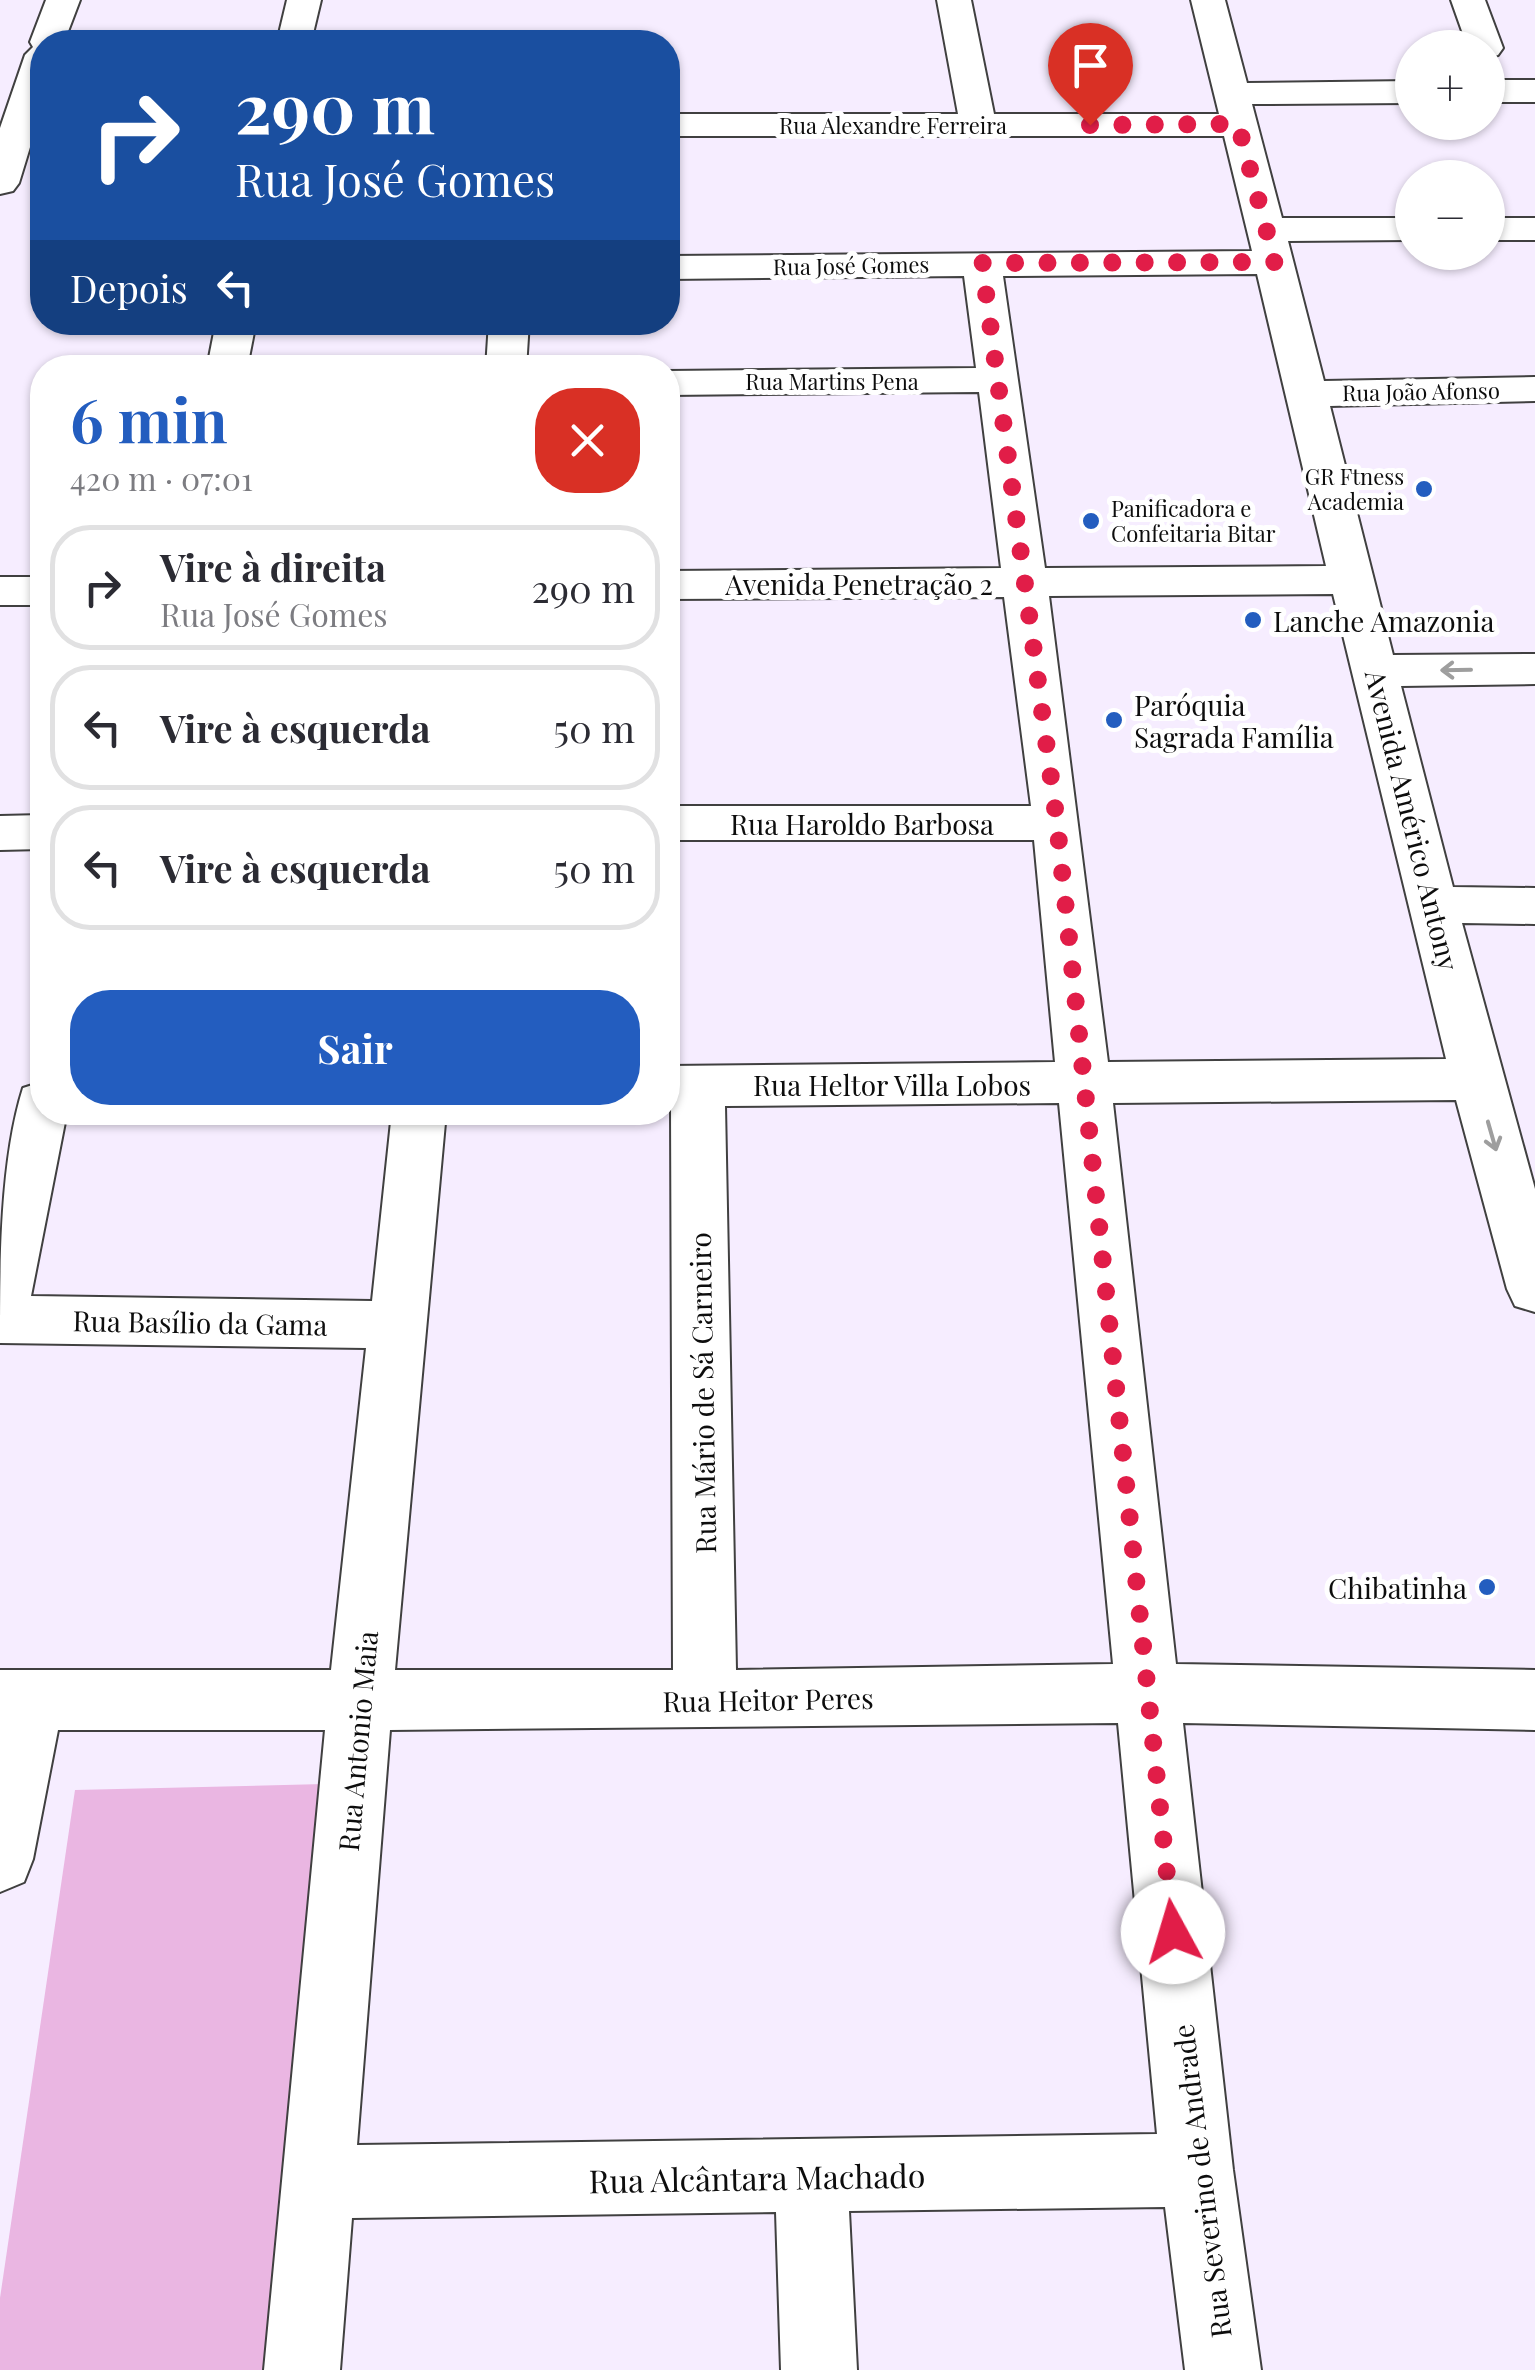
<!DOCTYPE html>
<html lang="pt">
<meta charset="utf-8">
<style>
body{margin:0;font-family:"Playfair Display",serif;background:#f2f2f3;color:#2b2b33;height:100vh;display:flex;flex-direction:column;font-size:38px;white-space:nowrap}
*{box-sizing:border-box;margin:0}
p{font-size:32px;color:#7c7c81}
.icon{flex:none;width:55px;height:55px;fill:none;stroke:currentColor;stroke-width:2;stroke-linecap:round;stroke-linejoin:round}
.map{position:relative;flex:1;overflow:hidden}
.panel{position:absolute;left:30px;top:355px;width:650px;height:770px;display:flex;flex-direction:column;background:#fff;border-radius:40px;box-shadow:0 2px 8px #0004}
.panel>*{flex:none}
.banner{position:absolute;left:30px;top:30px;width:650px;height:305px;border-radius:40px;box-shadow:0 2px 8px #0004;background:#1a4fa0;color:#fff;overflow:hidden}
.buttons{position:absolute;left:1395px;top:30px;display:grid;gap:20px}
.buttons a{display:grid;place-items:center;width:110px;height:110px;border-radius:50%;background:#fff;box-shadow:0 2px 8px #0004;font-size:50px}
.pin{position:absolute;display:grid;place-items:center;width:85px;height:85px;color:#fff;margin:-102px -42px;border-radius:50% 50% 50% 0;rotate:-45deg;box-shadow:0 0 10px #0007}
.pin .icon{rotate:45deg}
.me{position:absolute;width:110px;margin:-55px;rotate:354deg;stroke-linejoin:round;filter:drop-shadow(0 0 8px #0008)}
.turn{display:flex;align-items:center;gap:35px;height:210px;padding:0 40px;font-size:45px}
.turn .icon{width:130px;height:130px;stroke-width:2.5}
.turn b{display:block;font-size:70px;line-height:85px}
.then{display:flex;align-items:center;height:95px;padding:0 40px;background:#0003;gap:20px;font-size:38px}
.round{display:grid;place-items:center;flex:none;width:105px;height:105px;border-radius:40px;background:#f2f2f3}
.head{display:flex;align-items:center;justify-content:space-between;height:170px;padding:0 40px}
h1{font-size:60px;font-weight:700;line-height:75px;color:#235dbf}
.button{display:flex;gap:20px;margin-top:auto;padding:20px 40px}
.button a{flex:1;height:115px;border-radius:40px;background:#235dbf;color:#fff;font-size:40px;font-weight:700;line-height:115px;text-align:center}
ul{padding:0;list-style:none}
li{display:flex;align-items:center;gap:30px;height:125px;margin:0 20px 15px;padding:0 20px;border:5px solid #e1e1e2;border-radius:40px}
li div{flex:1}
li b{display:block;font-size:38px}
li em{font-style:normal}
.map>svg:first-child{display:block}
.green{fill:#eab6e2}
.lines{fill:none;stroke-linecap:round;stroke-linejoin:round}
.minor-casing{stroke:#404040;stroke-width:4}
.minor{fill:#fff;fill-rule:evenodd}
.oneway{stroke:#9e9e9e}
.route{stroke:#e11d48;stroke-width:18;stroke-dasharray:0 32.4}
.poi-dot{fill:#235dbf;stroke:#fff;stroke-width:4}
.labels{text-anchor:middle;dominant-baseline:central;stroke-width:10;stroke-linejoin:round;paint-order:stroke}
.far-street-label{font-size:22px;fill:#0d0d0d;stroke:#fff}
.far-poi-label{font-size:22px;fill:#0d0d0d;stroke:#fff;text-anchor:end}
.street-label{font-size:28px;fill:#0d0d0d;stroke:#fff}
.poi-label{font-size:28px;fill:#0d0d0d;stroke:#fff;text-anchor:start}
.near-street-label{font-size:32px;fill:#0d0d0d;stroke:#fff}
</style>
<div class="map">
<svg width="1535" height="2370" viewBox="0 0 1535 2370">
<rect width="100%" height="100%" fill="#f6edff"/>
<path class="green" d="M324 1784 274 2370H0V2298L75 1790Z"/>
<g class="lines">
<defs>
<g id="minor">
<path d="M46 0H80L64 42H42V108L19 183 13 191 0 194V128L25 55 33 47 30 42Z"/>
<path d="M287 0H321L311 42H277Z"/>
<path d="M937 0H971L994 114H1219L1191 0H1225L1247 83 1412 81V103L1252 104 1282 218H1412V240L1288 241 1324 381 1535 377V401L1330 406 1393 655 1535 654V684L1401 686 1453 887 1535 888V924L1462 923 1535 1189V1312L1515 1306 1507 1289 1456 1100 1113 1103 1176 1664 1535 1670V1730L1183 1723 1233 2170 1261 2370H1185L1165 2207 849 2211 857 2370H781L776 2212 352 2218 340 2370H264L325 1730H58L33 1859 24 1882 0 1892V1670H331L366 1348 0 1343C0 1263 0 1161 23 1088L42 1082V1112H67L31 1296 372 1301 392 1112H446L395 1670H673L671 1107 668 1106V1066L1055 1062 1034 840H668V806H1031L1004 597 668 599V571L1001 568 979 392 668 395V371L976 368 964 276 668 279V256L1252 251 1224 136H668V114H958ZM1257 274 1326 566 1045 568 1003 276ZM1333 594 1446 1059 1108 1062 1049 596ZM1059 1103 1113 1664 736 1670 725 1106ZM1118 1723 1157 2134 357 2145 390 1730Z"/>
<path d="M1451 0H1485L1503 48 1498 55 1488 58V48H1468Z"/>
<rect x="1488" y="80" width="47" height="22"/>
<rect x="1488" y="218" width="47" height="22"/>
<path d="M216 322H256L247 368H207Z"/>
<path d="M489 322H529L526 368H486Z"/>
<rect x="0" y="577" width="42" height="28"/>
<path d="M42 815V849L0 850V816Z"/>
</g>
</defs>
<use href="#minor" class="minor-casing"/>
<use href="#minor" class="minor"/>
</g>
<defs><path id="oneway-shaft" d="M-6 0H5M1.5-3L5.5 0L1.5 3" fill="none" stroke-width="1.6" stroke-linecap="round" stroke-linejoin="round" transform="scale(2.5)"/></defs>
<g class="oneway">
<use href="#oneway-shaft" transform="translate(1456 670) rotate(179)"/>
<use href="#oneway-shaft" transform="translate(1492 1136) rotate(74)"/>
</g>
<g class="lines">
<path class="route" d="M1090 125 1238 124 1275 262 982 263 1057 823 1173 1932"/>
</g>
<g class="poi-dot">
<circle cx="1424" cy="489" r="10"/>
<circle cx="1091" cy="521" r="10"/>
<circle cx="1253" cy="620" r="10"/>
<circle cx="1114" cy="720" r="10"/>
<circle cx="1487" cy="1587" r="10"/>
</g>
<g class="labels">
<g class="far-street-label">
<text x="893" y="125">Rua Alexandre Ferreira</text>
<text transform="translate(851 265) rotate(-1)">Rua José Gomes</text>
<text x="832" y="381">Rua Martins Pena</text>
<text transform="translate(1421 391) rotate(-1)">Rua João Afonso</text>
</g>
<g class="far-poi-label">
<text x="1404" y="476">GR Ftness<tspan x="1404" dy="25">Academia</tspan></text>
<text x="1111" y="508" text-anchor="start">Panificadora e<tspan x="1111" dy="25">Confeitaria Bitar</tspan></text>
</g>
<g class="street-label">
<text x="859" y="583">Avenida Penetração 2</text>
<text transform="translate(1413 820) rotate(76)">Avenida Américo Antony</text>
<text x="862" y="823">Rua Haroldo Barbosa</text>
<text x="892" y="1084">Rua Heltor Villa Lobos</text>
<text transform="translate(200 1322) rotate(1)">Rua Basílio da Gama</text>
<text transform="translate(702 1393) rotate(-91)">Rua Mário de Sá Carneiro</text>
<text transform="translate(768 1699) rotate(-1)">Rua Heitor Peres</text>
<text transform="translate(357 1741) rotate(-85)">Rua Antonio Maia</text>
<text transform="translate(1201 2181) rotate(-97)">Rua Severino de Andrade</text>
</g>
<g class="poi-label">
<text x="1273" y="620">Lanche Amazonia</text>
<text x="1134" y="704">Paróquia<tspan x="1134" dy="32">Sagrada Família</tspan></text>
<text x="1467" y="1587" text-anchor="end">Chibatinha</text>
</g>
<g class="near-street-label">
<text transform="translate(757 2177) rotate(-1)">Rua Alcântara Machado</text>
</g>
</g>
</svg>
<div class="buttons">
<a>+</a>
<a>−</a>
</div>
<div class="pin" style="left:1090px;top:125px;background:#d93025"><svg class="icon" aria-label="arrive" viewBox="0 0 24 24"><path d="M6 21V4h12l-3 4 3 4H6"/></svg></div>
<svg class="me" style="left:1173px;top:1932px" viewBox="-20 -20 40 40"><circle r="19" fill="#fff"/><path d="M0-13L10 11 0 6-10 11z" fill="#e11d48"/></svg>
<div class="banner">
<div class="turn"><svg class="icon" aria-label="right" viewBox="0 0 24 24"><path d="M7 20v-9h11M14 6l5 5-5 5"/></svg><div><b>290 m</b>Rua José Gomes</div></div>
<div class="then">Depois<svg class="icon" aria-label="left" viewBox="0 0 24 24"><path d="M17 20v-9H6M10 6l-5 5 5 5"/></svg></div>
</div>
<section class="panel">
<div class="head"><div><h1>6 min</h1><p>420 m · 07:01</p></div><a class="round" style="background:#d93025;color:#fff"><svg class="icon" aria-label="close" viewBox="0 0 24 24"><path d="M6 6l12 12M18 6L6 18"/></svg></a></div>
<ul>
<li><svg class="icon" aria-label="right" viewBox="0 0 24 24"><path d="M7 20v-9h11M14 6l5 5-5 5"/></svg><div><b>Vire à direita</b><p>Rua José Gomes</p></div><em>290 m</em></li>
<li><svg class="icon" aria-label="left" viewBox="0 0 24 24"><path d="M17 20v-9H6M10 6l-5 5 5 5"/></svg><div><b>Vire à esquerda</b></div><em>50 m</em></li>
<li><svg class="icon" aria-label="left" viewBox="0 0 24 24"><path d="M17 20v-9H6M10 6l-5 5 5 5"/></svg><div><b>Vire à esquerda</b></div><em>50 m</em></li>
</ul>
<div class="button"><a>Sair</a></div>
</section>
</div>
